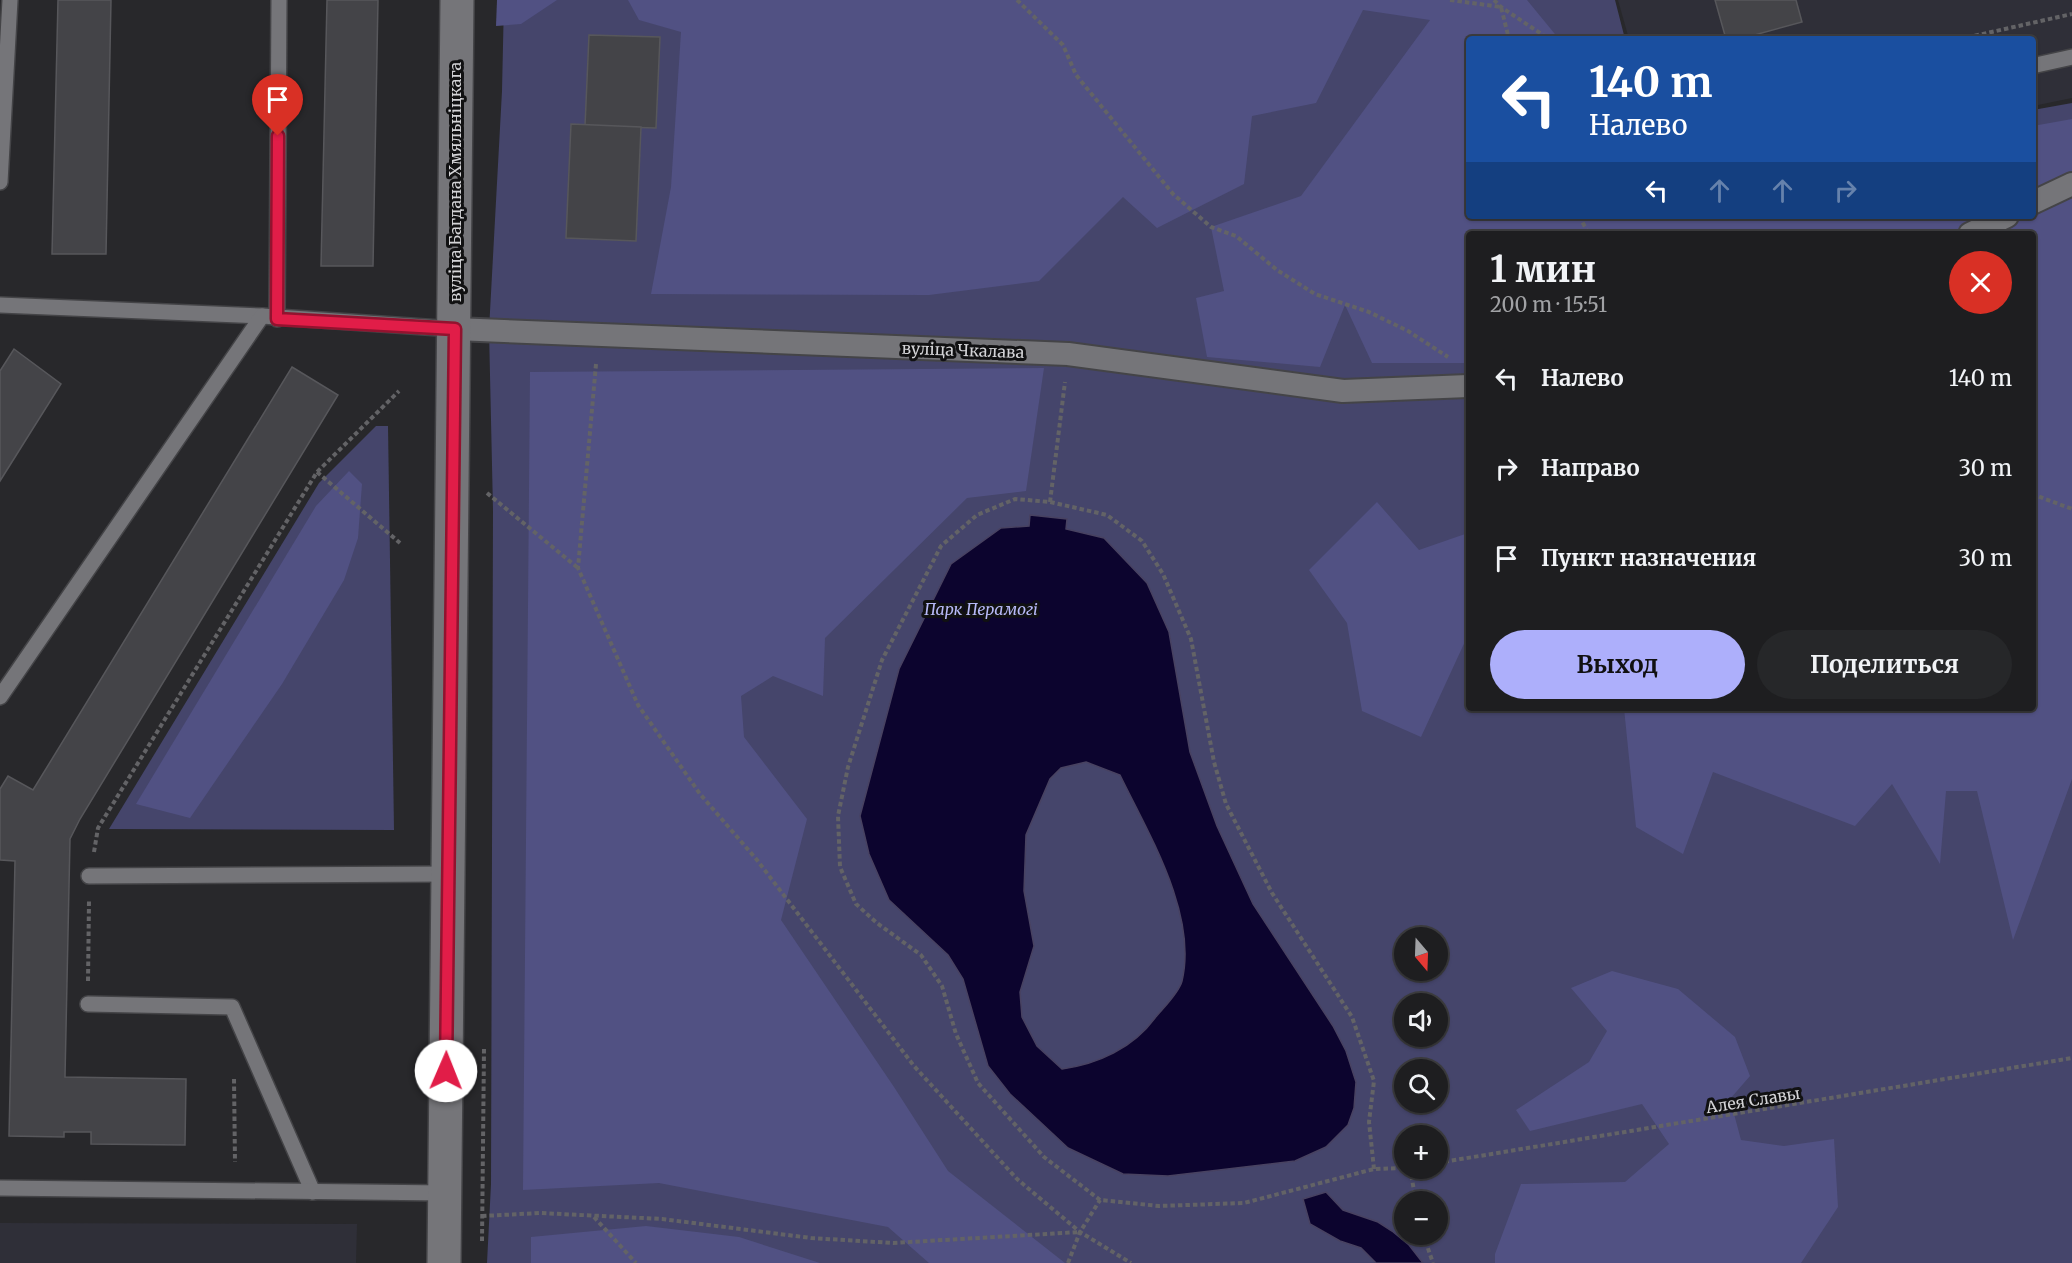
<!DOCTYPE html>
<html lang="ru">
<meta charset="utf-8">
<style>
body{margin:0;font-family:Merriweather,serif;background:#262729;color:#f1f3f6;height:100vh;display:flex;flex-direction:column;font-size:22px;white-space:nowrap}
*{box-sizing:border-box;margin:0}
p{font-size:20px;color:#a1a2a5}
.icon{flex:none;width:33px;height:33px;fill:none;stroke:currentColor;stroke-width:2;stroke-linecap:round;stroke-linejoin:round}
.map{position:relative;flex:1;overflow:hidden}
.side{position:absolute;left:1466px;top:231px;width:570px;height:480px;display:flex;flex-direction:column;background:#1e1e20;border-radius:6px;box-shadow:0 2px 4px #0004,0 0 0 2px #3c3c3e}
.side>*{flex:none}
.banner{position:absolute;left:1466px;top:36px;width:570px;height:183px;border-radius:6px;box-shadow:0 2px 4px #0004,0 0 0 2px #3c3c3e;background:#1a4fa0;color:#fff;overflow:hidden}
.needle{width:39px;rotate:161deg}
.buttons{position:absolute;left:1394px;top:927px;display:grid;gap:12px}
.buttons a{display:grid;place-items:center;width:54px;height:54px;border-radius:50%;background:#1e1e20;box-shadow:0 2px 4px #0004,0 0 0 2px #3c3c3e;font-size:30px}
.pin{position:absolute;display:grid;place-items:center;width:51px;height:51px;color:#fff;margin:-62px -26px;border-radius:50% 50% 50% 0;rotate:-45deg;box-shadow:0 0 6px #0007}
.pin .icon{rotate:45deg}
.me{position:absolute;width:66px;margin:-33px;rotate:1deg;stroke-linejoin:round;filter:drop-shadow(0 0 4px #0008)}
.turn{display:flex;align-items:center;gap:21px;height:126px;padding:0 24px;font-size:27px}
.turn .icon{width:78px;height:78px;stroke-width:2.5}
.turn b{display:block;font-size:42px;line-height:51px}
.lanes{display:flex;align-items:center;height:57px;padding:0 24px;background:#0003;justify-content:center;gap:30px;direction:ltr}
.lanes .off{opacity:.35}
.round{display:grid;place-items:center;flex:none;width:63px;height:63px;border-radius:32px;background:#262729}
.head{display:flex;align-items:center;justify-content:space-between;height:102px;padding:0 24px}
h1{font-size:36px;font-weight:700;line-height:45px}
.cta{display:flex;gap:12px;margin-top:auto;padding:12px 24px}
.cta a{flex:1;height:69px;border-radius:36px;background:#adaffb;color:#111;font-size:24px;font-weight:700;line-height:69px;text-align:center}
.cta a+a{background:#262729;color:#f1f3f6}
ul{padding:0;list-style:none}
li{display:flex;align-items:center;gap:18px;height:90px;padding:0 24px}
li div{flex:1}
li b{display:block;font-size:22px}
li em{font-style:normal}
.map>svg:first-child{display:block}
.built{fill:#2f2f38}
.green{fill:#45456b;fill-rule:evenodd}
.forest{fill:#515183}
.water{fill:#0c042e;stroke:#484261;stroke-width:1.5;fill-rule:evenodd}
.building{fill:#444448;stroke:#57575b;stroke-width:1.5}
.lines{fill:none;stroke-linecap:round;stroke-linejoin:round}
.service-casing{stroke:#444447;stroke-width:18}
.pedestrian-casing{stroke:#444447;stroke-width:26}
.tertiary-casing{stroke:#444447;stroke-width:36}
.path{stroke:#636366;stroke-width:4;stroke-dasharray:4.5 3;stroke-linecap:butt}
.service{stroke:#757579;stroke-width:15}
.pedestrian{stroke:#757579;stroke-width:22}
.tertiary{stroke:#757579;stroke-width:33}
.route-casing{stroke:#92132f;stroke-width:15}
.route{stroke:#e11d48;stroke-width:10}
.labels{text-anchor:middle;dominant-baseline:central;stroke-width:6;stroke-linejoin:round;paint-order:stroke}
.street-label{font-size:16px;fill:#d4d4d7;stroke:#111112}
.park-label{font-size:16px;font-style:italic;fill:#b7b9f7;stroke:#111112}
</style>
<div class="map">
<svg width="2072" height="1263" viewBox="0 0 2072 1263">
<rect width="100%" height="100%" fill="#28282b"/>
<g class="built">
<path d="M1618 0H2072V98L2033 106 2032 39H1629Z"/>
<path d="M0 1223 357 1224 356 1263H0Z"/>
</g>
<g class="green">
<path d="M504 0H1615L1625 39H1468V216H2032L2033 110 2072 103V1263H487L491 1184 493 510 489 330 502 91ZM1468 234H2032V708H1468ZM1404 938H1437V970H1404ZM1404 1004H1437V1036H1404ZM1404 1070H1437V1102H1404ZM1404 1136H1437V1168H1404ZM1404 1202H1437V1234H1404Z"/>
<path d="M376 426H388L394 830 109 829 319 483Z"/>
</g>
<g class="forest">
<path d="M497 0H557L521 24 496 26Z"/>
<path d="M628 0H1527L1559 39H1468V216H2032L2033 126 2072 119V779L2013 940 1977 791H1946L1940 864 1892 784 1855 826 1713 772 1683 854 1636 827 1624 708H2032V234H1468V363H1372L1345 305 1320 367 1207 357 1196 298 1224 291 1211 227 1301 196 1430 20 1363 10 1316 103 1252 116 1244 184 1157 228 1123 197 1039 281 929 295 651 294 671 187 681 32 639 20Z"/>
<path d="M1044 368 1026 491 967 498 825 638 823 696 773 676 741 696 744 737 807 819 781 920 894 1087 948 1171 1065 1263H929L888 1227 659 1183 523 1190 530 372Z"/>
<path d="M349 471 362 484 358 538 344 580 282 684 190 818 136 804 316 506Z"/>
<path d="M1377 502 1419 550 1468 533V635L1421 737 1362 711 1347 623 1309 570Z"/>
<path d="M1612 971 1678 989 1735 1037 1750 1076 1730 1099 1741 1140 1784 1146 1834 1139 1838 1207 1801 1263H1495V1254L1521 1184 1625 1182 1669 1144 1642 1104 1530 1131 1516 1110 1589 1062 1607 1031 1571 988Z"/>
<path d="M646 1226 739 1237 820 1263H531V1237Z"/>
</g>
<g class="water">
<path d="M1030 515 1067 519 1066 529 1104 538 1147 583 1169 632 1190 752 1217 826 1253 904 1333 1026 1346 1051 1356 1082 1354 1108 1348 1125 1326 1147 1295 1161 1168 1176 1123 1174 1068 1148 1010 1094 988 1066 963 979 948 955 889 900 869 854 860 816 899 669 951 564 1001 528 1029 526ZM1086 762 1120 775C1148 833 1198 914 1182 981 1179 993 1163 1008 1155 1018 1133 1048 1098 1064 1062 1069L1037 1046 1022 1017 1020 992 1034 946 1024 891 1026 835 1050 779 1061 768Z"/>
<path d="M1326 1192 1343 1210 1378 1222 1392 1231 1409 1245 1423 1263H1376L1361 1248 1340 1241 1310 1224 1303 1199Z"/>
</g>
<g class="building">
<path d="M58 0H111L106 254H52Z"/>
<path d="M327 0H378L373 266H321Z"/>
<path d="M1715 0H1796L1802 22 1740 39H1726Z"/>
<path d="M589 35 660 37 656 128 585 126Z"/>
<path d="M571 124 641 127 636 241 566 238Z"/>
<path d="M14 349 61 384 0 481V371Z"/>
<path d="M292 367 338 395 80 819 70 839 65 1077 186 1079 185 1145 91 1144V1132H64V1137L9 1136 15 861 0 860V789L8 776 33 790Z"/>
</g>
<g class="lines">
<defs>
<g id="service">
<path d="M2032 66 2072 57"/>
<path d="M0 182 10 0"/>
<path d="M0 305 262 316 455 329"/>
<path d="M277 319 279 0"/>
<path d="M0 697 262 316"/>
<path d="M89 876 449 874"/>
<path d="M88 1004 232 1007 313 1192"/>
<path d="M0 1188 445 1193"/>
</g>
<g id="pedestrian">
<path d="M2032 203 2072 184"/>
<path d="M1970 234 2007 216"/>
<path d="M455 329 1068 354 1343 391 1468 386"/>
</g>
<path id="tertiary" d="M444 1263 457 0"/>
</defs>
<use href="#service" class="service-casing"/>
<use href="#pedestrian" class="pedestrian-casing"/>
<use href="#tertiary" class="tertiary-casing"/>
<g class="path">
<path d="M1017 0 1063 45 1076 75 1173 194 1211 227 1236 236 1277 270 1315 294 1369 312 1408 331 1448 357"/>
<path d="M1450 0 1501 7 1509 39"/>
<path d="M1494 0 1501 7 1549 39"/>
<path d="M1960 39 2072 14"/>
<path d="M1579 216 1589 234"/>
<path d="M596 364 578 568 638 705 700 794 757 860 914 1066 1017 1179 1080 1232 1131 1263"/>
<path d="M317 472 400 543"/>
<path d="M487 493 578 568"/>
<path d="M2032 494 2072 509"/>
<path d="M1050 502 1065 382"/>
<path d="M94 852 98 828 317 472 399 391"/>
<path d="M88 981 89 901"/>
<path d="M234 1079 235 1162"/>
<path d="M1437 1163 2072 1058"/>
<path d="M1410 1168 1416 1202"/>
<path d="M1374 1169 1369 1122 1374 1081 1352 1017 1272 893 1226 804 1214 762 1191 639 1163 574 1142 541 1107 515 1050 502 1015 499 977 515 941 546 882 660 848 767 838 816 840 867 856 904 877 923 921 955 942 986 956 1034 978 1083 1044 1157 1100 1200 1159 1206 1244 1203 1374 1169 1404 1168"/>
<path d="M482 1216 541 1213 662 1219 811 1238 893 1243 1080 1232"/>
<path d="M594 1217 636 1263"/>
<path d="M1423 1234 1433 1263"/>
<path d="M482 1241 484 1048"/>
<path d="M1068 1263 1080 1232 1100 1200"/>
</g>
<use href="#service" class="service"/>
<use href="#pedestrian" class="pedestrian"/>
<use href="#tertiary" class="tertiary"/>
</g>
<g class="lines">
<defs>
<path id="route" d="M278 136 277 319 455 329 446 1071"/>
</defs>
<use href="#route" class="route-casing"/>
<use href="#route" class="route"/>
</g>
<g class="labels">
<g class="street-label">
<text transform="translate(455 182) rotate(-90)">вуліца Багдана Хмяльніцкага</text>
<text transform="translate(963 350) rotate(2)">вуліца Чкалава</text>
<text transform="translate(1753 1100) rotate(-9)">Алея Славы</text>
</g>
<g class="park-label">
<text x="981" y="609">Парк Перамогі</text>
</g>
</g>
</svg>
<div class="buttons">
<a><svg class="needle" viewBox="-14 -14 28 28"><path d="M0-13l5 13h-10z" fill="#e53935"/><path d="M0 13l5-13h-10z" fill="#a1a2a5"/></svg></a>
<a><svg class="icon" aria-label="sound" viewBox="0 0 24 24"><path d="M4 9h4l5-4v14l-5-4H4zM17 9q2 3 0 6"/></svg></a>
<a><svg class="icon" aria-label="search" viewBox="0 0 24 24"><circle cx="10" cy="10" r="6"/><path d="M15 15l6 6"/></svg></a>
<a>+</a>
<a>−</a>
</div>
<div class="pin" style="left:278px;top:136px;background:#d93025"><svg class="icon" aria-label="arrive" viewBox="0 0 24 24"><path d="M6 21V4h12l-3 4 3 4H6"/></svg></div>
<svg class="me" style="left:446px;top:1071px" viewBox="-20 -20 40 40"><circle r="19" fill="#fff"/><path d="M0-13L10 11 0 6-10 11z" fill="#e11d48"/></svg>
<div class="banner">
<div class="turn"><svg class="icon" aria-label="left" viewBox="0 0 24 24"><path d="M17 20v-9H6M10 6l-5 5 5 5"/></svg><div><b>140 m</b>Налево</div></div>
<div class="lanes"><svg class="icon" aria-label="left" viewBox="0 0 24 24"><path d="M17 20v-9H6M10 6l-5 5 5 5"/></svg><svg class="icon off" aria-label="ahead" viewBox="0 0 24 24"><path d="M12 20V5M6 11l6-6 6 6"/></svg><svg class="icon off" aria-label="ahead" viewBox="0 0 24 24"><path d="M12 20V5M6 11l6-6 6 6"/></svg><svg class="icon off" aria-label="right" viewBox="0 0 24 24"><path d="M7 20v-9h11M14 6l5 5-5 5"/></svg></div>
</div>
<section class="side">
<div class="head"><div><h1>1 мин</h1><p>200 m · 15:51</p></div><a class="round" style="background:#d93025;color:#fff"><svg class="icon" aria-label="close" viewBox="0 0 24 24"><path d="M6 6l12 12M18 6L6 18"/></svg></a></div>
<ul>
<li><svg class="icon" aria-label="left" viewBox="0 0 24 24"><path d="M17 20v-9H6M10 6l-5 5 5 5"/></svg><div><b>Налево</b></div><em>140 m</em></li>
<li><svg class="icon" aria-label="right" viewBox="0 0 24 24"><path d="M7 20v-9h11M14 6l5 5-5 5"/></svg><div><b>Направо</b></div><em>30 m</em></li>
<li><svg class="icon" aria-label="arrive" viewBox="0 0 24 24"><path d="M6 21V4h12l-3 4 3 4H6"/></svg><div><b>Пункт назначения</b></div><em>30 m</em></li>
</ul>
<div class="cta"><a>Выход</a><a>Поделиться</a></div>
</section>
</div>
